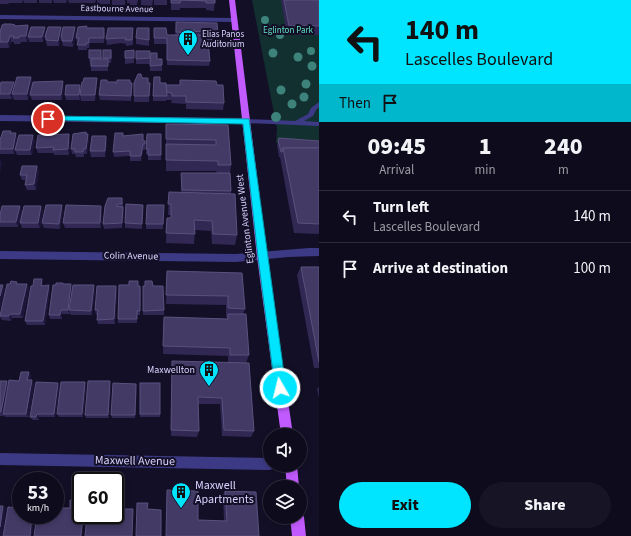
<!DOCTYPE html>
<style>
body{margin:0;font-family:"Source Sans 3",sans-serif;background:#171425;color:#f1f3f6;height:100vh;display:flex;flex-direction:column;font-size:15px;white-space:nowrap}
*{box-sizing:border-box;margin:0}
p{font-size:13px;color:#9b9ba3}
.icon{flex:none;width:22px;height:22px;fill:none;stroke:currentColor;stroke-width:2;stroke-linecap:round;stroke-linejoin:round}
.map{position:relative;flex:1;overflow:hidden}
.details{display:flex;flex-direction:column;background:#0e0b1c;width:312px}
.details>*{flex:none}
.banner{background:#00e5ff;color:#111;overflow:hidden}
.buttons{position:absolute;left:263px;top:428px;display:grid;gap:8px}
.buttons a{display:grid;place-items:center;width:44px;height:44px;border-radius:50%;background:#0e0b1c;box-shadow:0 2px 6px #0003,0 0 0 1px #2e2b3b;font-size:20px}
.speed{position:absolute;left:12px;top:472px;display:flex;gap:8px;font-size:20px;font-weight:700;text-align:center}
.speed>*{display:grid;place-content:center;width:52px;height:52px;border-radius:50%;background:#0e0b1c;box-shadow:0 2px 6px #0003,0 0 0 1px #2e2b3b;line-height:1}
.speed small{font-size:10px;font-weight:400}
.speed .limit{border:2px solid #111;border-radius:6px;background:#fff;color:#111}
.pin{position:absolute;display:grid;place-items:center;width:34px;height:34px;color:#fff;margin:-17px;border:2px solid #fff;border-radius:50%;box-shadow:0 1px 4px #0007}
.me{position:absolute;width:44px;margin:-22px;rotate:352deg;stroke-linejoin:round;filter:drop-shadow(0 0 3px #0008)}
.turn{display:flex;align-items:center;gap:14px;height:84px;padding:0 20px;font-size:18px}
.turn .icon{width:52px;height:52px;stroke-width:2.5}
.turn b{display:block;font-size:28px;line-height:34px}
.then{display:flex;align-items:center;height:38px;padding:0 20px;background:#0003;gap:8px;font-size:15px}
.eta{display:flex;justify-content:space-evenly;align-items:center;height:68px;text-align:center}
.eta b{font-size:24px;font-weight:800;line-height:28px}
.button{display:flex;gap:8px;margin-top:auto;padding:8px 20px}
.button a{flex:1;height:46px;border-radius:24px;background:#00e5ff;color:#111;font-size:16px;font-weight:800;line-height:46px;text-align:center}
.button a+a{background:#171425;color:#f1f3f6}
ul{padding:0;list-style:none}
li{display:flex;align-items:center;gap:12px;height:52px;padding:0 20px;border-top:1px solid #2e2b3b}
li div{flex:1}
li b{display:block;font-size:15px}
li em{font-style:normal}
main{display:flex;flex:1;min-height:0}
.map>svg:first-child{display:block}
.green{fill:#12302f}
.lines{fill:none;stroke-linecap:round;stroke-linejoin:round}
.service{fill:#3d3a85;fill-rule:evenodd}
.minor{fill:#3d3a85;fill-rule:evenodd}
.primary{fill:#c25bff;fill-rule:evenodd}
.tree{fill:#3d827b}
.wall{fill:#312854}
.shaded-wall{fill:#1d163a}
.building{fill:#433a66;stroke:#5a527e}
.route{fill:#00e5ff;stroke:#0095a6}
.labels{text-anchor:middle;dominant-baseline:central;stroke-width:4;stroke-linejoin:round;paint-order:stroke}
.far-street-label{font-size:9px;fill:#d9d4ff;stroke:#130f26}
.far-park-label{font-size:9px;fill:#5fe0c0;stroke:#130f26}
.far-poi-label{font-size:9px;fill:#d9d4ff;stroke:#130f26;text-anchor:start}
.street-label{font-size:10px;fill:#d9d4ff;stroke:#130f26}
.poi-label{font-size:10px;fill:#d9d4ff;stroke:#130f26;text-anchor:end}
.near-street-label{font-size:12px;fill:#d9d4ff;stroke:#130f26}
.near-poi-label{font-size:12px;fill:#d9d4ff;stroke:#130f26;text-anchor:start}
</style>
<main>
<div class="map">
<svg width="319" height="536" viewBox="0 0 319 536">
<rect width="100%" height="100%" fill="#130f26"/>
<path class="green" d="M252 0H319V146L276 143 277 129Z"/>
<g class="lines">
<path class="service" d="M319 102V107L316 110 313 116 304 121 319 122V126L246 123 243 121 246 119 295 121 308 114 311 108Z"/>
<g class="minor">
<path d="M0 15 235 18 238 20 235 22 0 19Z"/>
<path d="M0 115 246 118 250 121 246 124 0 121Z"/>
<path d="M309 248H319V256L288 257 236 262 0 259V251L236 254Z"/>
<path d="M0 453 270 458V465H276L274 468 270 470 0 465Z"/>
</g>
<g class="primary">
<path d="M229 0H235L267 257 293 435H281L257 257Z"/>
<path d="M285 465H297L299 487H287Z"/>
<path d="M300 512 304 517 306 536H292L290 517H300Z"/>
</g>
</g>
<g class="tree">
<circle cx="265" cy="20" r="4"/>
<circle cx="280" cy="35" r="4"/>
<circle cx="311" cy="51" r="4"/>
<circle cx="273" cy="53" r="4.5"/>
<circle cx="298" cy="57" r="4.5"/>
<circle cx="312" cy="66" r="4.5"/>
<circle cx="306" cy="84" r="4.5"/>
<circle cx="281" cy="90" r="4.5"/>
<circle cx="304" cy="97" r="4.5"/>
<circle cx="292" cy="104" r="4.5"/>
<circle cx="276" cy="117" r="5"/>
</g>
<g class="wall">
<path d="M0 0H23L22 3H9L8 4H0Z"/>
<path d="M23 0H37V3H24Z"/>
<rect x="39" y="0" width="13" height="3"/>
<path d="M53 0H67L66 3H54Z"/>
<path d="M68 0H96L95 3H69Z"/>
<rect x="97" y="0" width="13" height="4"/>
<rect x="112" y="0" width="13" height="5"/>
<path d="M127 0H138L137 5H130V3H127Z"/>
<path d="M141 0H153L152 6 141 5Z"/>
<rect x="154" y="0" width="13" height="5"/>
<path d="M171 0H215L214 11 206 10V8H180V10H171Z"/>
<path d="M281 0H319V35H287Z"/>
<path d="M176 22 218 33 217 38H212L211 47H209L210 61 209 66 167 65V44H154V28L167 35H175Z"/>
<path d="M28 25 29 31 27 42H21L20 44H14V42H11L9 48H0V28L1 30 16 26Z"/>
<path d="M61 27 62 33 59 46H47L45 37Z"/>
<path d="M87 28 105 33 104 43H90L89 48H87V50H78V43H77L76 38Z"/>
<path d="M149 28V46L136 44V38Z"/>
<path d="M46 32 43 42H29L28 37Z"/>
<path d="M76 32 73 47 63 46 61 37Z"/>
<path d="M133 34V45L126 46V44L121 43 107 45 106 39Z"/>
<path d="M111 50 112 55 111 63H108V71H91V64H90L89 58 102 56V59H103V58Z"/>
<path d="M134 50V63L125 64V51Z"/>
<path d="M136 51H150V64L157 59H162V71H150V64H136Z"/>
<path d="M142 78 148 83H150L149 102H134V96Z"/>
<path d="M130 80V83L132 89 131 101 100 100 99 95 107 82 116 83Z"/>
<path d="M32 83 28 100H14L13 97 12 99H0V86Z"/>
<path d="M97 83 95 101H81L80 96V100H66L65 95 80 85 81 89Z"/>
<path d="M160 83 166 85H217L224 103 223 110 186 109V104L171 103 172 100H166V101H153V96Z"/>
<path d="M64 87 62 100H32L30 95Z"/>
<path d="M166 124 228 125 231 165 230 174 231 191V194L237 235 235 245 212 244 211 231 195 230 194 244 166 243 167 218H171V215H168L169 192 181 193V173H217L216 171H166Z"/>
<path d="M86 132 89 139 87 154H84V157H76L75 154H72L71 149Z"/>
<path d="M123 133V136L145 141V150H143L141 161H130V156L114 157 113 152Z"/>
<path d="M161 134V160H148V154H146V149Z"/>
<path d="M106 136 107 141 105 157H91L90 151Z"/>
<path d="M18 139 35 140 32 155H17L15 150 16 148 14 154H0V140Z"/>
<path d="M70 140 69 155H54V153H38L36 148Z"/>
<path d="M278 140 319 141V234L294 233 280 157H279L277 145Z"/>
<path d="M37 166 39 171 36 190H27L25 185 26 180H22L20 175Z"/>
<path d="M122 198 124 212 122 228 104 229 103 224 105 206Z"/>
<path d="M164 205 163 229H146V224Z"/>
<path d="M41 206 43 211 40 228H22L20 223Z"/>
<path d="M63 210 60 229 44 228 42 223Z"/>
<path d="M143 210 142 229 125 228V223Z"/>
<path d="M22 211 18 227H0V215Z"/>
<path d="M102 212 101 228H65L63 223Z"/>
<path d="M301 267H319V368H314L297 275Z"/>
<path d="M167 271 242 273 245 309 243 314 249 355 246 363 228 362V356L163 354 164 317 227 319V317H226V305L166 304Z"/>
<path d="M18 284H27L29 289 23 318H12L11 321 2 320 0 317V315Z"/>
<path d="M43 284V286L50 290 45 325H27L25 321 33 286Z"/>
<path d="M63 284 72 288 95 290 92 315H71L70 313V314H62V319H50L49 315Z"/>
<path d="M116 286 117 291 115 324H98L97 320V315H96L95 310Z"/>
<path d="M138 286H140L141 290 140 315H137V323H118V319Z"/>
<path d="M143 286H153L164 310V315H143Z"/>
<path d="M249 363 254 431 251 437 222 436 220 404H198L199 431 197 437 171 436 172 369Z"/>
<path d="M29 372 31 376 30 380 34 384 29 417H5L4 415V416H0V381L9 384 19 381Z"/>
<path d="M85 382 86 386 83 417H59L57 414Z"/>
<path d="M160 383V417H140V414Z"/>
<path d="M111 385 109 418H86L85 415Z"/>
<path d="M60 386 55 417H39V420H33L30 417Z"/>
<path d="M137 387 135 418H112L111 415Z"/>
<path d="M319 387V398L317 389Z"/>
<path d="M225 491 259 536 198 520 224 521 223 495Z"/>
</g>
<g class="shaded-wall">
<path d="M28 25 29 31 27 42 26 36Z"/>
<path d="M45 27 46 32 43 42 42 37Z"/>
<path d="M61 27 62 33 59 46 58 41Z"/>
<path d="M75 27 76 32 73 47 72 41Z"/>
<path d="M104 28 105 33 104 43Z"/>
<path d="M10 36 11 42 9 48 8 42Z"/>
<path d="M89 38 90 43 89 48Z"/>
<path d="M111 50 112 55 111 63Z"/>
<path d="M31 77 32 83 28 100 27 94Z"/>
<path d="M97 78V83L95 101V95Z"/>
<path d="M63 81 64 87 62 100 61 95Z"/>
<path d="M14 82 16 88 12 94 13 97 12 99 10 94Z"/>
<path d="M132 83V89L131 101V96Z"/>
<path d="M80 85 81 90 80 100 79 95Z"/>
<path d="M16 133 18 139 14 154 13 149Z"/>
<path d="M69 134 70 140 69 155 68 149Z"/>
<path d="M88 134 89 139 87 154 86 149Z"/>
<path d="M143 134V150L141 161V156Z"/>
<path d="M33 135 35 140 32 155 30 150Z"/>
<path d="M106 136 107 141 105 157V151Z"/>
<path d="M0 158 2 164 0 173Z"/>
<path d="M37 166 39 171 36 190 34 184Z"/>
<path d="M62 205 63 210 60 229 59 224Z"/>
<path d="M20 206 22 211 18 227 16 222Z"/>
<path d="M41 206 43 211 40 228 38 223Z"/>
<path d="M101 206 102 212 101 228 100 223Z"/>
<path d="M123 207 124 212 122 228V223Z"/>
<path d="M42 279 43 284 42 290 41 286Z"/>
<path d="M27 284 29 289 23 318 20 314Z"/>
<path d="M71 284 73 289 69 310 70 314 68 310Z"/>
<path d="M3 285 5 290 0 310V296Z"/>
<path d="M49 285 50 290 45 325 43 321Z"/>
<path d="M94 285 95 290 92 315 91 311Z"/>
<path d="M116 286 117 291 115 324 114 319Z"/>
<path d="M61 310 62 314V319L60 315Z"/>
<path d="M10 314 12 318 11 321 9 316Z"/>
<path d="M29 372 31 376 29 384 27 380Z"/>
<path d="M32 380 34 384 29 417 26 414Z"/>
<path d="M7 381 9 385 3 414 4 416 1 412Z"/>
<path d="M110 381 111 385 109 418 108 415Z"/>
<path d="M85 382 86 386 83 417 82 414Z"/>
<path d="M58 383 60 386 55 417 54 414Z"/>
<path d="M136 384 137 387 135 418V415Z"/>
<path d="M37 414 39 417V420L36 417Z"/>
<path d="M3 506 6 508 2 536H0V527Z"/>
<path d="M32 515H35L32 536H30Z"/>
<path d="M83 515H84L82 536H81Z"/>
</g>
<g class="building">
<path d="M171 0H215V3H206V1L181 0 180 3H171Z"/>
<path d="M284 0H319V26H289Z"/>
<path d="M176 22 217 23 218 33 193 31 192 33 176 32Z"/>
<path d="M4 24H11L15 25V26L28 25 26 36H19V38H13L14 36H10L8 42H0V33L2 25Z"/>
<path d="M87 26 86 28H104V38H89V43H86V45H77L79 38H76L78 27Z"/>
<path d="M31 27H45L42 37H28Z"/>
<path d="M48 27H61L58 41 46 40V37H45Z"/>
<path d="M63 27H75L72 41H62V37H61Z"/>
<path d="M108 28H133L132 40H125L126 38H120L106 39Z"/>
<path d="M137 28H149V40L136 38Z"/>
<path d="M154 28H166L167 35H213L211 42H208L210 61 167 60V38H154Z"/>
<rect x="89" y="50" width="12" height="8"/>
<rect x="103" y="50" width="8" height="8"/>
<path d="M134 50V58H125V51Z"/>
<path d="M136 51H150V58L136 59Z"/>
<path d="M151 53H157V59H162V65L150 66Z"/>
<rect x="91" y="59" width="17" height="7"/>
<path d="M138 74H141L142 78H148V83H150L149 96H134V83Z"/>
<path d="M17 77H31L27 94H12Z"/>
<path d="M154 77H160V83H166L167 96H153Z"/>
<path d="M84 78H97L95 95H80L82 82H83Z"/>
<path d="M101 80H107V82H116L115 83H117V80H130V83H132L131 96 99 95Z"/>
<path d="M180 80 216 81 217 85H223L224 103 186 102V96H172V93L167 92 166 85H180Z"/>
<path d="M63 81 61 95H30L33 82Z"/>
<path d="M1 82H14L10 94H0V86Z"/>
<path d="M66 85H80L79 95H65Z"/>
<path d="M166 124 228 125 231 165H218V161L166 160V144L216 145V140L166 139Z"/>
<path d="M3 131H11L10 133H16L13 149H0V140Z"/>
<path d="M86 132V134H88L86 149H83V152H75V149H71L73 134Z"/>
<path d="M115 133H123V136L143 134V140L145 141V144H143L141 156H130V151L113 152Z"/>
<path d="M69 134 68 149 53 150 54 147 36 148 38 135Z"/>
<path d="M147 134H161V155H148V149H146Z"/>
<path d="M19 135H33L30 150H15Z"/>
<path d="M92 136H106L105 151H90Z"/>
<path d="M279 138 319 141V148H283L282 152H281L278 140Z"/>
<path d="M283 148H319V224L298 223Z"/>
<path d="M22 166H37L34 184 25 185 27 175H20Z"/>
<path d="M181 173H230L231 191 182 190Z"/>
<path d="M169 192 235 194 237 235 213 234 212 221 194 220 195 234 166 233 167 218H171V204H168Z"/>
<path d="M108 198H122V204H118L116 206 123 207 122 223 103 224 105 206Z"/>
<path d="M126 204 143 205 142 224 125 223Z"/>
<path d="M46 205H62L59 224 42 223Z"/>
<path d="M66 205 101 206 100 223H63Z"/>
<path d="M147 205H164L163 224H146Z"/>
<path d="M2 206H20L16 222H0V215Z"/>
<path d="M24 206H41L38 223H20Z"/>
<path d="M301 267H319V362Z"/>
<path d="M167 271 242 273 245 309 228 308V296L166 295Z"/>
<path d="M34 279H42L41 286 49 285 43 321H25L31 286H33Z"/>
<path d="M11 281 17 282 16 284H27L20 314H10L9 316H0L7 284H10Z"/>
<path d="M129 281H138V286H140V311H137V319H118L119 285H129Z"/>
<path d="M145 281H152L153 286H163L164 310 143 311V286H145Z"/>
<path d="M56 283H63V284H71L68 310H61L60 315H49L53 285H56Z"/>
<path d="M0 285H3L0 296Z"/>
<path d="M73 285H94L91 311 69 310Z"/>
<path d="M97 286H116L114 319 97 320 98 310H95Z"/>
<path d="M228 314H246L249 355H230V348L163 346 164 317 228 319Z"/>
<path d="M172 361 249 363 254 431 224 430 222 398 198 397 199 431 171 430Z"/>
<path d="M21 372H29L27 380H32L26 414H3L9 380 19 381Z"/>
<path d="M0 381H7L1 412H0Z"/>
<path d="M88 381H110L108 415H85Z"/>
<path d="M36 382 58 383 54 414H37L36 417H30Z"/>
<path d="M61 382H85L82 414H57Z"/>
<path d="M113 383 136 384 135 415H111Z"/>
<rect x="140" y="383" width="20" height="31"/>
<path d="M167 490 198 491V520L227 521 225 491 256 492 259 536H166Z"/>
<path d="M70 500H81V515H83L81 536H34L37 515H55V508H70Z"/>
<path d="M21 503V515H32L30 536H3L8 507 20 508Z"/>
<path d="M137 503H148L147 509 161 510V536H136Z"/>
<path d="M0 506H3L0 527Z"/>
<path d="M115 509H133L132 536H85L87 515H115Z"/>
</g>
<path class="route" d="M48 116 249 119 286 388 284 392 280 394 277 392 275 388 258 257 243 124 45 120V117Z"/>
<defs>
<symbol id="building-pin" viewBox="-11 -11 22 30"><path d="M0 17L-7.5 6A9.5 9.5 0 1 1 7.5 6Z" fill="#00e5ff" stroke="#130f26"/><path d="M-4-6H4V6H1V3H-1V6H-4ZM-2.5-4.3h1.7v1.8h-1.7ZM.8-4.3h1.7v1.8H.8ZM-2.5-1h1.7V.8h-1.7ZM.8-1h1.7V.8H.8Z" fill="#111"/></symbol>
</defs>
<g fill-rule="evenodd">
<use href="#building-pin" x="177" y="28" width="22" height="30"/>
<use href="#building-pin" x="198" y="359" width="22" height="30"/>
<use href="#building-pin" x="170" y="481" width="22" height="30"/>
</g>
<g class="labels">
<g class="far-street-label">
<text transform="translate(117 9) rotate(1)">Eastbourne Avenue</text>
</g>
<g class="far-park-label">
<text x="288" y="30">Eglinton Park</text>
</g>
<g class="far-poi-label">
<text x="202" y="34">Elias Panos<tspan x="202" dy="10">Auditorium</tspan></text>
</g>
<g class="street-label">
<text transform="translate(245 219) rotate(-97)">Eglinton Avenue West</text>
<text transform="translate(131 256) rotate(1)">Colin Avenue</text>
</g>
<g class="poi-label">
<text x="195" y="370">Maxwellton</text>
</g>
<g class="near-street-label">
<text transform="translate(135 461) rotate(1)">Maxwell Avenue</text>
</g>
<g class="near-poi-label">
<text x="195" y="485">Maxwell<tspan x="195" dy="14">Apartments</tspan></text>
</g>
</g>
</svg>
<div class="buttons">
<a><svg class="icon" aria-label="sound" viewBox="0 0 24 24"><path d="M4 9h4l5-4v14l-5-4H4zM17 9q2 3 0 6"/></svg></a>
<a><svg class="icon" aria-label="layers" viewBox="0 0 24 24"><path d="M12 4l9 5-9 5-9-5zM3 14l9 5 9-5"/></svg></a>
</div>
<div class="speed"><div>53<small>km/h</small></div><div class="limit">60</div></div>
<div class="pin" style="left:48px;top:119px;background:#d93025"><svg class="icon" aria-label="arrive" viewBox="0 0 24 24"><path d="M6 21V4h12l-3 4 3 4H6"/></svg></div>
<svg class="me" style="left:280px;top:388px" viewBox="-20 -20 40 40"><circle r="17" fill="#00e5ff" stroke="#fff" stroke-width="3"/><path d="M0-11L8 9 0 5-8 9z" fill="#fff"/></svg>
</div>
<section class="details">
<div class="banner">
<div class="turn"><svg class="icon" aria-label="left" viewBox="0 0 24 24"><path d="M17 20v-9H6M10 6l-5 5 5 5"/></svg><div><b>140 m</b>Lascelles Boulevard</div></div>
<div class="then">Then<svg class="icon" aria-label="arrive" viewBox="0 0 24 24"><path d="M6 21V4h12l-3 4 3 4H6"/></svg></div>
</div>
<div class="eta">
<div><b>09:45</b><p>Arrival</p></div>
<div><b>1</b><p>min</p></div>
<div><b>240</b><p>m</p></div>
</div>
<ul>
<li><svg class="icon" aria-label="left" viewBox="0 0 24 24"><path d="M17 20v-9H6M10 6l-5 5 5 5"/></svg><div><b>Turn left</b><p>Lascelles Boulevard</p></div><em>140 m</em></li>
<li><svg class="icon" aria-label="arrive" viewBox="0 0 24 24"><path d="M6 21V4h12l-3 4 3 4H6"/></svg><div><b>Arrive at destination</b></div><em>100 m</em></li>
</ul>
<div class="button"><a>Exit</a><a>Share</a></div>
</section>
</main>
